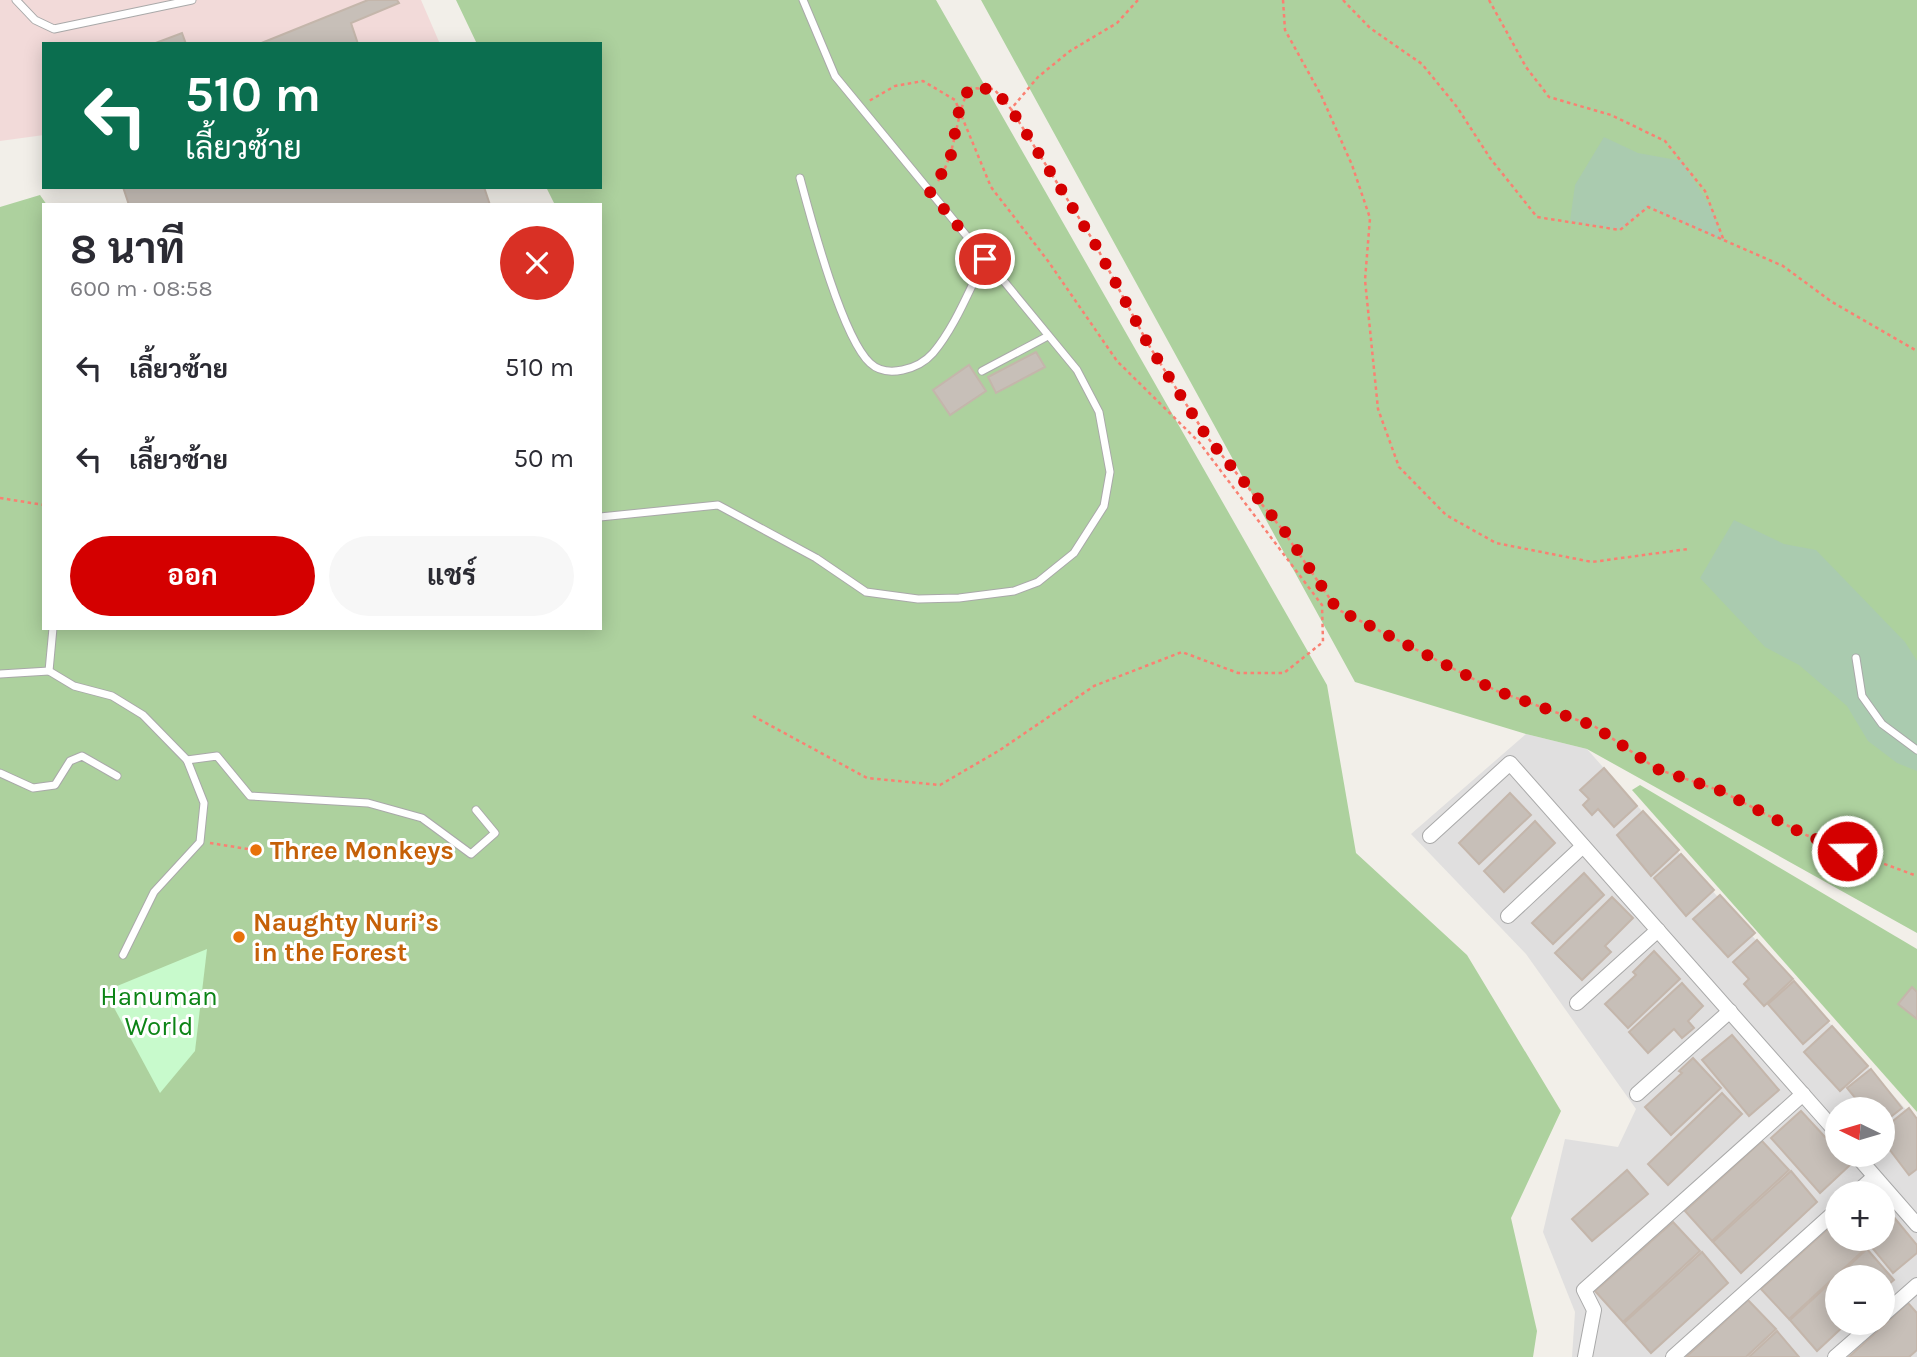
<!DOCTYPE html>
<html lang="th">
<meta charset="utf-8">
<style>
body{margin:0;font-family:Karla,Sarabun,sans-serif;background:#f7f7f7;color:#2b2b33;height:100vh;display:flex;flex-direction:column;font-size:26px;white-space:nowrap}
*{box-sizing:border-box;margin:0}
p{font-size:23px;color:#7c7c81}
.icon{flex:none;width:38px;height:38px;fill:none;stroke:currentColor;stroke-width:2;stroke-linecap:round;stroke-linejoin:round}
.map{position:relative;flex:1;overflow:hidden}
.side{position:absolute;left:42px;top:203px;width:560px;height:427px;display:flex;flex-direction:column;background:#fff;border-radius:0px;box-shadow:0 4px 18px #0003}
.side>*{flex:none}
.hud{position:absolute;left:42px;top:42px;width:560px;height:147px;border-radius:0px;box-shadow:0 4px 18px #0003;background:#0b6e4f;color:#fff;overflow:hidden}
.needle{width:46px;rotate:275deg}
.tools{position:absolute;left:1825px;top:1097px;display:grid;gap:14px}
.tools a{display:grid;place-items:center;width:70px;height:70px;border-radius:50%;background:#fff;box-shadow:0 4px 18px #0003;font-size:35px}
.pin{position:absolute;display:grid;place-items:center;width:60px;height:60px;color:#fff;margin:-30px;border:4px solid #fff;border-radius:50%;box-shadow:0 2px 7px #0007}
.me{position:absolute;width:77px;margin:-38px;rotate:291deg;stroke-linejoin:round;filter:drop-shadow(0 0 5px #0008)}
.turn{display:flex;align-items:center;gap:24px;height:147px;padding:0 28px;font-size:32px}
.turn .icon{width:91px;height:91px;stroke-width:2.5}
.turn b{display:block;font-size:49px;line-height:60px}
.round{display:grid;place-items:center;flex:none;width:74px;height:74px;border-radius:37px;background:#f7f7f7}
.head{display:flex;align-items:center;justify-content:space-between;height:119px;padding:0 28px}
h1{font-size:42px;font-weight:700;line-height:52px}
.button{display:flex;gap:14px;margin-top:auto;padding:14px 28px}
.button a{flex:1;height:80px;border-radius:42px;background:#d40000;color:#fff;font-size:28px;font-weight:700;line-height:80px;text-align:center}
.button a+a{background:#f7f7f7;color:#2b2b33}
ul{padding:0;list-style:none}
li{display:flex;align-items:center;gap:21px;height:91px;padding:0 28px}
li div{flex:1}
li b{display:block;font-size:26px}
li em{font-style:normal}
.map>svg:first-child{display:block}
.residential{fill:#e0dfdf;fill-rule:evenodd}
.commercial{fill:#f2dad9}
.forest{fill:#add19e}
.cemetery{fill:#aacbaf}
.park{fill:#c8facc}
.building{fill:#c7bfb8;stroke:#c4b6ab;stroke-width:2}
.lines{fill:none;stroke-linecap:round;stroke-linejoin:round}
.service-casing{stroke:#a9a9a9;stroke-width:9}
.minor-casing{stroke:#a9a9a9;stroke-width:16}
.path{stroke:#fa8072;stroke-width:2.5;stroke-dasharray:3.5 3.5;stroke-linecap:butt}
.service{stroke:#fff;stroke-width:7}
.minor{stroke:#fff;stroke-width:14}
.route{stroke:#d40000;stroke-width:12;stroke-dasharray:0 21.6}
.food-dot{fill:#e8710a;stroke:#fff;stroke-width:2.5}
.labels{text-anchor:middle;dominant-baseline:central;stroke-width:6;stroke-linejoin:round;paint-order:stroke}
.food-label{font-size:26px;font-weight:bold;fill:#c56008;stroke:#fff;text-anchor:start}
.park-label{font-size:26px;fill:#0c8416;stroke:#fff}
</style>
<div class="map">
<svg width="1917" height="1357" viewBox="0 0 1917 1357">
<rect width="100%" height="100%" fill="#f2efe9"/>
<path class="residential" d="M1526 734 1587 749 1917 1122V1357H1572L1575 1312 1543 1232 1565 1139 1618 1147 1636 1109 1526 954 1411 834ZM1838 1110H1883V1155H1838ZM1838 1194H1883V1239H1838ZM1838 1278H1883V1323H1838Z"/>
<path class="commercial" d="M0 0H421L440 44H44V135L0 141Z"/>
<g class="forest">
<path d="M456 0H936L1327 685 1356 853 1467 955 1561 1111 1511 1218 1537 1331 1533 1357H0V207L40 195 47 205H44V628H600V205H555L546 187H600V44H477Z"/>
<path d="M981 0H1917V933L1587 749 1526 734 1355 682Z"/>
<path d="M1640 785 1917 949V1112L1632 790Z"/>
</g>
<g class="cemetery">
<path d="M1604 137 1638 153 1682 161 1712 210 1724 241 1648 207 1620 230 1570 221 1575 185Z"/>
<path d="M1734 520 1784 544 1816 550 1905 642 1917 661V771L1897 763 1868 741 1847 706 1799 665 1765 647 1700 578Z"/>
</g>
<path class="park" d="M207 949 195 1051 160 1093 105 991Z"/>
<g class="building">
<path d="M368 0H397L399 3 351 23 358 44H259Z"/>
<path d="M182 33 186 44H153Z"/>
<path d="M123 187H484L490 205H129Z"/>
<path d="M1036 352 1045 367 996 393 988 377Z"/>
<path d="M969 365 986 391 950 415 933 390Z"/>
<path d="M1604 768 1637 806 1614 827 1598 809 1592 815 1583 805 1589 799 1580 790Z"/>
<path d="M1510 793 1531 815 1479 864 1459 843Z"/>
<path d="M1643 811 1679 850 1651 876 1617 835Z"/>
<path d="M1535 821 1555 843 1504 892 1484 871Z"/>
<path d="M1681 854 1714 890 1686 916 1654 878Z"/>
<path d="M1584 873 1604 895 1553 944 1532 923Z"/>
<path d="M1720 895 1755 933 1728 957 1693 919Z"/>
<path d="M1612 897 1633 918 1605 946 1611 952 1582 980 1555 953Z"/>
<path d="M1757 940 1793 979 1764 1006 1744 984 1749 979 1733 962Z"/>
<path d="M1654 951 1680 979 1628 1028 1605 1004 1636 975 1633 972Z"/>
<path d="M1794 981 1829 1021 1803 1044 1768 1004Z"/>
<path d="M1682 983 1703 1006 1688 1021 1694 1028 1682 1038 1674 1029 1648 1053 1629 1032Z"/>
<path d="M1912 987 1917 992V1019L1898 1004Z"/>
<path d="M1832 1026 1868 1066 1840 1091 1804 1052Z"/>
<path d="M1732 1035 1779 1090 1749 1116 1702 1060Z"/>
<path d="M1693 1058 1721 1088 1671 1135 1645 1107 1682 1073 1679 1071Z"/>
<path d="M1871 1069 1902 1108 1883 1123V1110H1865L1847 1088Z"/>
<path d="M1722 1093 1742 1114 1668 1185 1648 1164Z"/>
<path d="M1909 1108 1917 1119V1169L1909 1175 1883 1141V1129Z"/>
<path d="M1801 1111 1838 1151V1155L1850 1165 1820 1193 1771 1138Z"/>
<path d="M1762 1141 1789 1170 1712 1241 1685 1211Z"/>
<path d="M1627 1170 1648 1194 1592 1241 1572 1219Z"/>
<path d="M1791 1171 1817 1202 1741 1273 1713 1242Z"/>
<path d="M1883 1204 1917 1245V1253L1893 1273 1865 1239H1883Z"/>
<path d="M1838 1220V1239H1858L1866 1248 1789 1319 1761 1289Z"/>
<path d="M1673 1222 1700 1251 1623 1322 1595 1291Z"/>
<path d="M1867 1249 1894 1280 1883 1289V1278H1838V1323H1847L1817 1351 1790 1320Z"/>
<path d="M1702 1252 1728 1283 1651 1353 1624 1323Z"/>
<path d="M1748 1300 1776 1329 1746 1357H1686Z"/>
<path d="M1908 1303 1917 1313V1350L1909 1357H1849Z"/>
<path d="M1777 1331 1799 1357H1749Z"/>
</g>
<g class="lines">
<defs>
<g id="service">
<path d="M16 0 35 20 54 29 192 0"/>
<path d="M800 178C811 219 842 337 870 363 887 379 919 369 933 353 955 327 969 290 985 259"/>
<path d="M982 371 1048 336"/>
<path d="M600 517 718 505 816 558 866 592 918 599 959 598 1014 591 1038 582 1074 553 1104 506 1110 472 1099 412 1077 370 835 76 803 0"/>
<path d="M53 628 49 671 74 686 112 696 143 715 187 760 204 803 200 842 154 892 123 955"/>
<path d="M1856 658 1862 696 1882 724 1917 750"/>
<path d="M0 674 49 671"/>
<path d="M187 760 217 756 250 796 368 803 422 818 471 854 495 833 476 810"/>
<path d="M0 773 33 788 55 785 70 761 82 756 117 776"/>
</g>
<g id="minor">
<path d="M1430 836 1510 763 1838 1134"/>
<path d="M1508 916 1583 846"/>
<path d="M1577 1003 1658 930"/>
<path d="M1637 1094 1730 1011"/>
<path d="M1856 1155 1917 1225"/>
<path d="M1855 1194 1874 1177"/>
<path d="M1883 1315 1917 1285"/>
<path d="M1585 1357 1594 1310 1584 1290 1803 1094"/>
<path d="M1673 1357 1838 1209"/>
<path d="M1835 1357 1874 1323"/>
</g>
</defs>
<use href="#service" class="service-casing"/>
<use href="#minor" class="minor-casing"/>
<g class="path">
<path d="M1283 0 1285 30 1321 95 1352 165 1370 218 1365 280 1378 409 1399 467 1446 515 1496 543 1592 562 1688 549"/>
<path d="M1343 0 1370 28 1422 64 1457 107 1490 158 1537 217 1620 230 1648 207 1783 266 1832 302 1917 351"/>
<path d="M1489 0 1526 67 1549 97 1611 115 1665 141 1705 191 1724 241"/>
<path d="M1011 109 1094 242 1148 344 1207 437 1282 529 1337 609 1497 691 1594 726 1657 769 1721 791 1806 835 1917 876"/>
<path d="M938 181C957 151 954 121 969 88L994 89 1011 109 1038 77 1070 51 1117 23 1138 0"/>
<path d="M0 498 44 505"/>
<path d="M753 716 867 778 940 785 1000 750 1094 686 1182 652 1238 673H1284L1323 642 1322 605 1199 442 1117 361 1048 261 991 187 955 100 923 81 895 86 869 101"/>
<path d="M210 843 254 850"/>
</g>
<use href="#service" class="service"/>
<use href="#minor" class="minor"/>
</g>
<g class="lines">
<path class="route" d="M985 259 930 192 950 160 959 111 969 88 994 89 1011 109 1094 242 1148 344 1207 437 1283 529 1337 609 1497 691 1594 726 1657 769 1721 791 1806 835 1847 851"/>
</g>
<g class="food-dot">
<circle cx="256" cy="850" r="7"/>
<circle cx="239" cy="937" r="7"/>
</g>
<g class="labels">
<g class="food-label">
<text x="270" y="850">Three Monkeys</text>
<text x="253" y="922">Naughty Nuri’s<tspan x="253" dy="30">in the Forest</tspan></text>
</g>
<g class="park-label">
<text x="159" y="996">Hanuman<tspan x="159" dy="30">World</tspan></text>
</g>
</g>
</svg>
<div class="tools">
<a><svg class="needle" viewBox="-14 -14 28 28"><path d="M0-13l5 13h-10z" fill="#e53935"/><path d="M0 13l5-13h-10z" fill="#7c7c81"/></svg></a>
<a>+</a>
<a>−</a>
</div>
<div class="pin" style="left:985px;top:259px;background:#d93025"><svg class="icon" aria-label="arrive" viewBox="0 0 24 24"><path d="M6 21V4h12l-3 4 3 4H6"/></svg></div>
<svg class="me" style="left:1847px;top:851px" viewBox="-20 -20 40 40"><circle r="17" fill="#d40000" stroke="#fff" stroke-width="3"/><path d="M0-11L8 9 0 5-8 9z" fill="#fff"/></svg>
<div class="hud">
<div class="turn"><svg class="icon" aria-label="left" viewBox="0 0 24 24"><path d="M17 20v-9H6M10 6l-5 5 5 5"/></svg><div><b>510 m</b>เลี้ยวซ้าย</div></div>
</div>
<section class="side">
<div class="head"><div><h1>8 นาที</h1><p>600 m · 08:58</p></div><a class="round" style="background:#d93025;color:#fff"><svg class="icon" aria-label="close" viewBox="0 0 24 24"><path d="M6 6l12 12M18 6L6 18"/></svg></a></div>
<ul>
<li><svg class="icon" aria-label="left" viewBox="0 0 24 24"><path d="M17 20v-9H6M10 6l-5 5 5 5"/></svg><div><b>เลี้ยวซ้าย</b></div><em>510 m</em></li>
<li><svg class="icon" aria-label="left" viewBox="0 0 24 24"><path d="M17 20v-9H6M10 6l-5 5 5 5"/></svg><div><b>เลี้ยวซ้าย</b></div><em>50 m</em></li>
</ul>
<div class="button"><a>ออก</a><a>แชร์</a></div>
</section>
</div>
